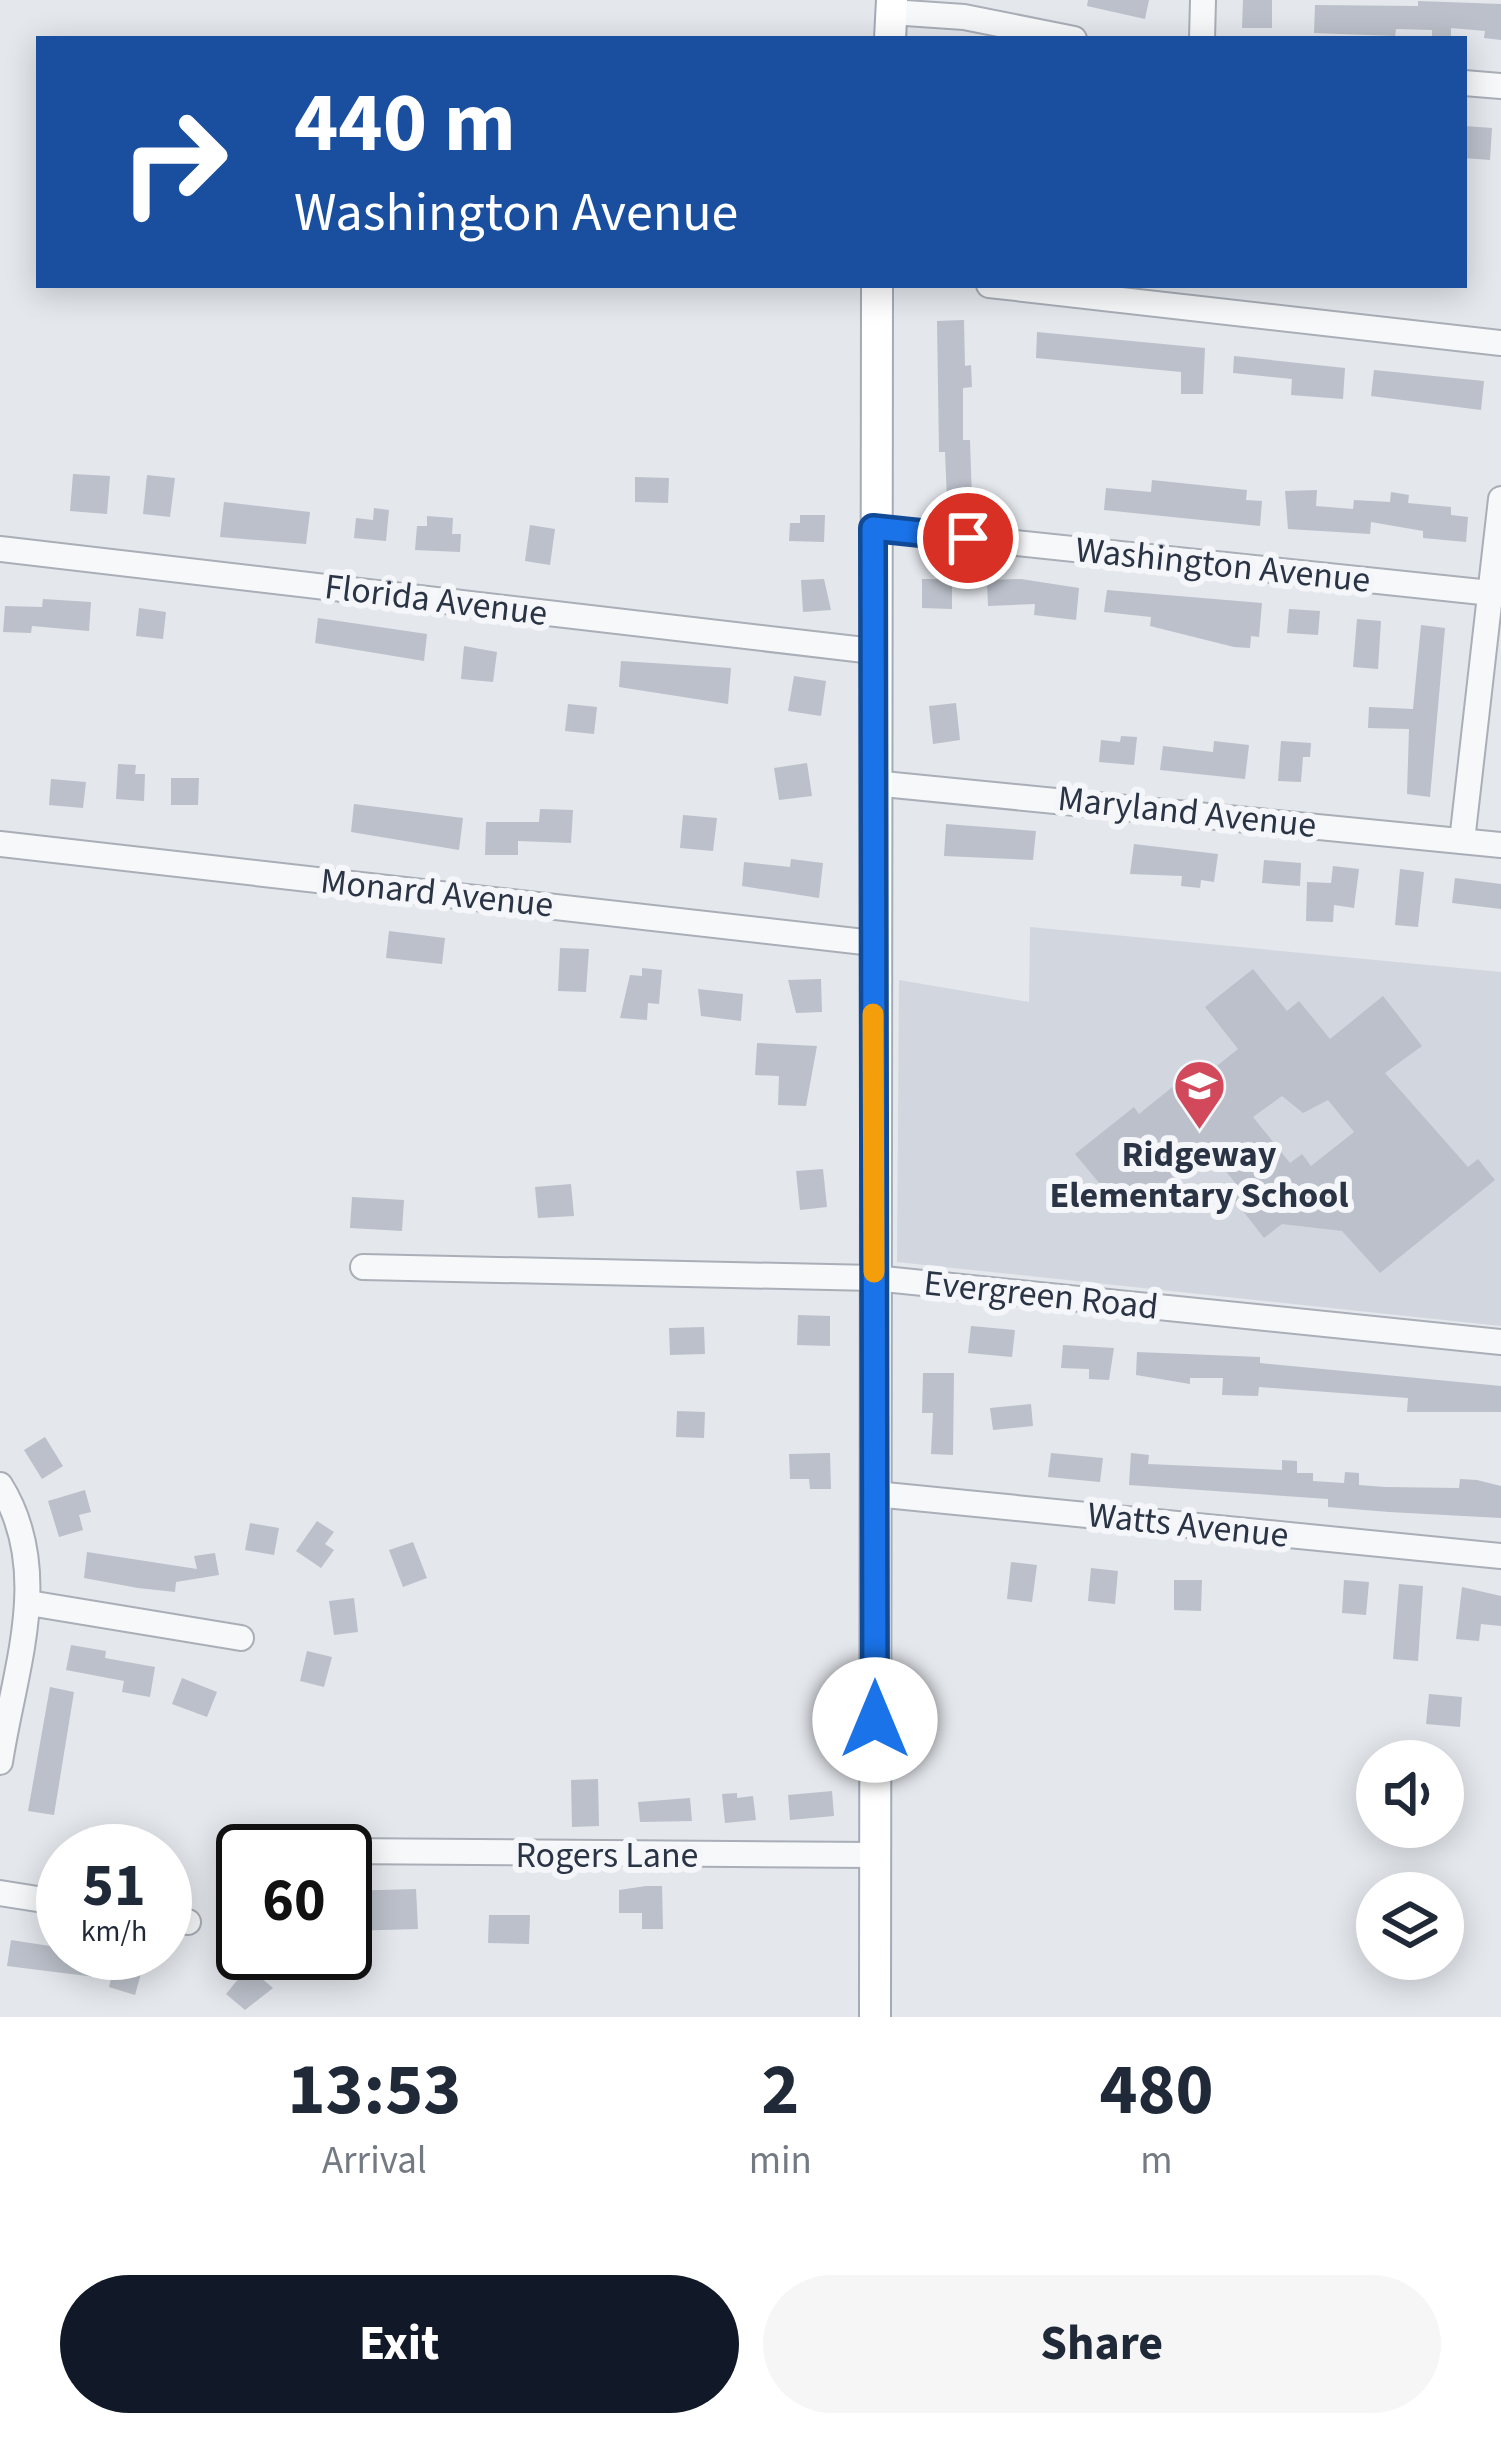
<!DOCTYPE html>
<style>
body{margin:0;font-family:"Source Sans 3",sans-serif;background:#f6f6f7;color:#1f2937;height:100vh;display:flex;flex-direction:column;font-size:45px;white-space:nowrap}
*{box-sizing:border-box;margin:0}
p{font-size:39px;color:#747a83}
.icon{flex:none;width:66px;height:66px;fill:none;stroke:currentColor;stroke-width:2;stroke-linecap:round;stroke-linejoin:round}
.map{position:relative;height:2017px;overflow:hidden}
.drawer{display:flex;flex-direction:column;background:#fff;flex:1}
.drawer>*{flex:none}
.banner{position:absolute;left:36px;top:36px;width:1431px;height:252px;border-radius:0px;box-shadow:0 6px 30px #0003;background:#1a4fa0;color:#fff;overflow:hidden}
.controls{position:absolute;left:1356px;top:1740px;display:grid;gap:24px}
.controls a{display:grid;place-items:center;width:108px;height:108px;border-radius:50%;background:#fff;box-shadow:0 6px 30px #0003;font-size:60px}
.speed{position:absolute;left:36px;top:1824px;display:flex;gap:24px;font-size:60px;font-weight:700;text-align:center}
.speed>*{display:grid;place-content:center;width:156px;height:156px;border-radius:50%;background:#fff;box-shadow:0 6px 30px #0003;line-height:1}
.speed small{font-size:30px;font-weight:400}
.speed .limit{border:6px solid #111;border-radius:18px;background:#fff;color:#111}
.pin{position:absolute;display:grid;place-items:center;width:102px;height:102px;color:#fff;margin:-51px;border:6px solid #fff;border-radius:50%;box-shadow:0 3px 12px #0007}
.me{position:absolute;width:132px;margin:-66px;rotate:0deg;stroke-linejoin:round;filter:drop-shadow(0 0 9px #0008)}
.turn{display:flex;align-items:center;gap:42px;height:252px;padding:0 60px;font-size:54px}
.turn .icon{width:156px;height:156px;stroke-width:2.5}
.turn b{display:block;font-size:84px;line-height:102px}
.eta{display:flex;justify-content:space-evenly;align-items:center;height:204px;text-align:center}
.eta b{font-size:72px;font-weight:700;line-height:84px}
.button{display:flex;gap:24px;margin-top:auto;padding:24px 60px}
.button a{flex:1;height:138px;border-radius:72px;background:#111827;color:#fff;font-size:48px;font-weight:700;line-height:138px;text-align:center}
.button a+a{background:#f6f6f7;color:#1f2937}
.map>svg:first-child{display:block}
.built{fill:#d2d6de}
.building{fill:#bbc0ca;fill-rule:evenodd}
.lines{fill:none;stroke-linecap:round;stroke-linejoin:round}
.minor-casing{stroke:#a9aeb7;stroke-width:28}
.major-casing{stroke:#a3abb8;stroke-width:34}
.minor{stroke:#f7f8fa;stroke-width:24}
.major{stroke:#fff;stroke-width:30}
.route-casing{stroke:#114b97;stroke-width:30}
.route{stroke:#1a73e8;stroke-width:21}
.slow{stroke:#f59e0b;stroke-width:21}
.labels{text-anchor:middle;dominant-baseline:central;stroke-width:12;stroke-linejoin:round;paint-order:stroke}
.street-label{font-size:36px;fill:#2b3445;stroke:#f4f6f9}
.poi-label{font-size:36px;font-weight:bold;fill:#2b3445;stroke:#f4f6f9}
</style>
<div class="map">
<svg width="1501" height="2017" viewBox="0 0 1501 2017">
<rect width="100%" height="100%" fill="#e4e7ec"/>
<path class="built" d="M1030 927 1501 972V1326L897 1262 899 980 1029 1002Z"/>
<g class="building">
<path d="M1088 0H1149L1145 19 1087 6Z"/>
<path d="M1243 0H1272V28H1242Z"/>
<path d="M1418 1 1501 4V40L1484 38 1485 31 1451 28V39H1432V30L1396 29 1395 36 1314 33 1315 5 1418 6Z"/>
<path d="M1464 126 1492 128 1490 160 1464 158Z"/>
<path d="M964 320 965 366 971 365 972 387 963 388V440H970L972 499 947 500 945 452H939L937 321Z"/>
<path d="M1037 332 1205 348 1203 394H1181V372L1036 358Z"/>
<path d="M1234 356 1345 368 1343 399 1291 395 1292 379 1233 373Z"/>
<path d="M1374 370 1484 381 1481 410 1371 396Z"/>
<path d="M73 474 110 476 107 514 70 511Z"/>
<path d="M147 475 175 478 170 517 143 514Z"/>
<path d="M635 477 669 478 668 503 635 502Z"/>
<path d="M1152 480 1247 490 1246 500 1262 501 1260 526 1104 510 1106 488 1151 492Z"/>
<path d="M1317 490 1316 506 1353 509 1354 500 1390 502 1391 492 1409 495 1408 503 1451 507V515L1468 517 1466 542 1423 538V531L1371 522 1370 534 1288 529 1285 491Z"/>
<path d="M224 502 310 512 306 544 220 537Z"/>
<path d="M374 508 389 510 386 541 354 538 356 518 373 520Z"/>
<path d="M800 515H825L824 542 789 541 790 523H800Z"/>
<path d="M427 516 453 518 452 534H461L460 552 415 550 417 526H427Z"/>
<path d="M530 525 555 529 550 565 525 561Z"/>
<path d="M824 579 831 610 803 612 801 580Z"/>
<path d="M922 579H952V609L922 608Z"/>
<path d="M1021 579 1079 588 1076 620 1034 615 1035 604 988 606 987 580Z"/>
<path d="M1107 590 1262 603 1259 637 1251 636 1250 648 1234 647 1150 626 1151 617 1104 612Z"/>
<path d="M43 599 91 602 89 631 32 626 31 633 3 632 5 606 42 607Z"/>
<path d="M139 608 166 612 163 639 136 636Z"/>
<path d="M1289 609 1320 611 1318 635 1287 633Z"/>
<path d="M318 618 427 634 424 661 315 643Z"/>
<path d="M1357 619 1381 621 1378 669 1353 667Z"/>
<path d="M1421 625 1445 628 1430 797 1407 794 1409 729 1368 728 1369 707 1413 709Z"/>
<path d="M464 646 497 652 493 682 461 679Z"/>
<path d="M621 661 731 668 728 704 619 687Z"/>
<path d="M794 676 826 681 821 716 788 711Z"/>
<path d="M956 703 960 740 933 744 929 706Z"/>
<path d="M568 704 597 707 594 734 565 731Z"/>
<path d="M1121 736 1137 737 1134 765 1099 762 1101 740 1120 742Z"/>
<path d="M1214 741 1249 745 1245 779 1160 770 1163 746 1213 752Z"/>
<path d="M1281 741 1311 743 1310 757H1303L1301 782 1278 781Z"/>
<path d="M807 763 812 796 779 800 774 768Z"/>
<path d="M118 764 136 765 135 774H145L144 801 116 799Z"/>
<path d="M171 778H199L198 805H171Z"/>
<path d="M51 779 86 782 83 808 49 805Z"/>
<path d="M354 804 463 818 459 850 351 832Z"/>
<path d="M540 809 573 810 571 843 518 841V855H485L486 822H539Z"/>
<path d="M683 815 717 818 713 851 680 848Z"/>
<path d="M946 824 1036 831 1033 860 944 856Z"/>
<path d="M1134 844 1218 854 1214 882 1201 880 1200 888 1181 886 1182 876 1130 874Z"/>
<path d="M791 859 823 863 819 898 742 886 744 862 790 867Z"/>
<path d="M1264 860 1301 863 1300 886 1262 883Z"/>
<path d="M1333 866 1359 869 1354 908 1334 905 1333 922 1306 921 1307 882 1331 883Z"/>
<path d="M1400 869 1424 872 1418 927 1395 925Z"/>
<path d="M1455 878 1501 884V909L1452 903Z"/>
<path d="M389 931 445 938 442 964 386 958Z"/>
<path d="M560 948 589 949 586 992 558 991Z"/>
<path d="M642 968 662 970 659 1004 648 1003 647 1020 620 1018 630 975 642 976Z"/>
<path d="M1253 969 1287 1011 1299 1001 1330 1039 1383 996 1422 1046 1385 1073 1468 1167 1478 1159 1495 1180 1380 1273 1342 1231 1282 1224 1264 1238 1232 1197 1241 1190 1202 1142 1177 1161 1183 1169 1125 1214 1075 1154 1134 1107 1139 1114 1191 1072 1198 1081 1238 1049 1205 1007ZM1282 1096 1303 1113 1328 1100 1354 1132 1311 1166 1302 1154 1290 1163 1253 1117Z"/>
<path d="M821 979 822 1012 796 1013 788 980Z"/>
<path d="M698 989 743 994 741 1021 701 1016Z"/>
<path d="M757 1043 817 1046 806 1106 778 1105 779 1076 755 1075Z"/>
<path d="M823 1169 827 1207 800 1210 796 1171Z"/>
<path d="M571 1184 574 1216 538 1218 535 1187Z"/>
<path d="M352 1197 404 1200 402 1231 350 1228Z"/>
<path d="M798 1315 830 1316V1346L797 1345Z"/>
<path d="M971 1326 1015 1330 1012 1357 968 1353Z"/>
<path d="M704 1327 705 1354 670 1355 669 1328Z"/>
<path d="M1063 1345 1114 1348 1109 1380 1089 1379V1369L1061 1368Z"/>
<path d="M1137 1352 1260 1357V1363L1501 1386V1412H1407L1408 1398 1259 1387 1258 1396 1222 1395 1223 1378H1190V1384L1136 1375Z"/>
<path d="M923 1373H954L953 1455 931 1454 933 1413H922Z"/>
<path d="M1031 1404 1033 1426 993 1430 990 1408Z"/>
<path d="M677 1411 705 1412 704 1438 676 1437Z"/>
<path d="M45 1437 63 1466 42 1479 24 1450Z"/>
<path d="M830 1453 831 1489H810L809 1479H790L789 1454Z"/>
<path d="M1051 1453 1103 1458 1100 1482 1048 1477Z"/>
<path d="M1131 1453 1149 1455 1148 1464 1194 1466 1282 1470V1460L1297 1461V1473H1313V1481L1344 1483 1345 1472 1359 1473V1485L1385 1487 1459 1488 1460 1479 1477 1480 1501 1486V1518L1389 1512 1328 1507V1499L1129 1485Z"/>
<path d="M85 1490 91 1512 79 1515 83 1530 59 1537 48 1501Z"/>
<path d="M317 1521 334 1532 325 1544 334 1550 321 1568 296 1551Z"/>
<path d="M250 1523 279 1528 274 1555 245 1550Z"/>
<path d="M413 1542 427 1578 403 1587 389 1550Z"/>
<path d="M87 1552 197 1569 194 1556 215 1553 219 1575 176 1582 175 1592 138 1588 84 1578Z"/>
<path d="M1011 1562 1037 1565 1032 1602 1007 1599Z"/>
<path d="M1091 1568 1118 1571 1115 1604 1088 1601Z"/>
<path d="M1174 1580H1202L1201 1611 1174 1610Z"/>
<path d="M1344 1580 1369 1582 1366 1615 1342 1613Z"/>
<path d="M1399 1584 1423 1586 1418 1661 1393 1659Z"/>
<path d="M1462 1587 1501 1596V1626L1481 1624 1479 1641 1456 1639Z"/>
<path d="M354 1598 358 1632 334 1635 329 1601Z"/>
<path d="M71 1645 106 1651 105 1658 155 1667 150 1697 122 1692 124 1681 66 1670Z"/>
<path d="M307 1651 332 1657 324 1687 300 1681Z"/>
<path d="M182 1678 217 1692 207 1717 172 1704Z"/>
<path d="M50 1687 74 1692 54 1815 28 1811Z"/>
<path d="M1429 1694 1462 1697 1460 1727 1426 1724Z"/>
<path d="M598 1779 599 1826 572 1827 571 1780Z"/>
<path d="M832 1791 834 1816 790 1820 788 1795Z"/>
<path d="M737 1793V1798L753 1796 756 1820 725 1823 722 1794Z"/>
<path d="M690 1798 692 1821 640 1822 638 1802Z"/>
<path d="M646 1886H662L663 1929H642V1913H619V1890Z"/>
<path d="M416 1889 418 1929 347 1931 345 1891Z"/>
<path d="M489 1915H530L529 1944 488 1943Z"/>
<path d="M11 1940 63 1948V1953H96L142 1970 135 1995 109 1987 111 1979 7 1966Z"/>
<path d="M248 1967 273 1988 245 2010 226 1994Z"/>
</g>
<g class="lines">
<defs>
<g id="minor">
<path d="M891 12 964 17 1074 39"/>
<path d="M1202 39 1203 0"/>
<path d="M1464 83 1501 86"/>
<path d="M989 285 1501 343"/>
<path d="M873 528 1501 594"/>
<path d="M0 549 873 651"/>
<path d="M873 783 1501 845"/>
<path d="M1462 841 1501 499"/>
<path d="M0 844 873 943"/>
<path d="M363 1267 874 1278 1501 1342"/>
<path d="M0 1485C54 1571 14 1670 0 1762"/>
<path d="M875 1494 1501 1556"/>
<path d="M29 1603 241 1638"/>
<path d="M339 1851 875 1855"/>
<path d="M0 1893 63 1903"/>
<path d="M165 1918 188 1922"/>
</g>
<g id="major">
<path d="M890 39 892 0"/>
<path d="M875 2017 877 285"/>
</g>
</defs>
<use href="#minor" class="minor-casing"/>
<use href="#major" class="major-casing"/>
<use href="#minor" class="minor"/>
<use href="#major" class="major"/>
</g>
<g class="lines">
<defs>
<path id="route" d="M875 1720 873 528 968 538"/>
</defs>
<use href="#route" class="route-casing"/>
<use href="#route" class="route"/>
<path class="slow" d="M873 1014 874 1272"/>
</g>
<defs>
<symbol id="school-pin" viewBox="-11 -11 22 30"><path d="M0 17L-7.5 6A9.5 9.5 0 1 1 7.5 6Z" fill="#d1495b" stroke="#f4f6f9"/><path d="M0-5L7-2L0 1L-7-2ZM-4 1L0 2.5L4 1V4Q0 6-4 4Z" fill="#fff"/></symbol>
</defs>
<g fill-rule="evenodd">
<use href="#school-pin" x="1170" y="1056" width="59" height="81"/>
</g>
<g class="labels">
<g class="street-label">
<text transform="translate(1223 565) rotate(6)">Washington Avenue</text>
<text transform="translate(436 600) rotate(7)">Florida Avenue</text>
<text transform="translate(1187 812) rotate(6)">Maryland Avenue</text>
<text transform="translate(437 893) rotate(6)">Monard Avenue</text>
<text transform="translate(1041 1295) rotate(6)">Evergreen Road</text>
<text transform="translate(1188 1525) rotate(6)">Watts Avenue</text>
<text x="607" y="1855">Rogers Lane</text>
</g>
<g class="poi-label">
<text x="1199" y="1154">Ridgeway<tspan x="1199" dy="41">Elementary School</tspan></text>
</g>
</g>
</svg>
<div class="controls">
<a><svg class="icon" aria-label="sound" viewBox="0 0 24 24"><path d="M4 9h4l5-4v14l-5-4H4zM17 9q2 3 0 6"/></svg></a>
<a><svg class="icon" aria-label="layers" viewBox="0 0 24 24"><path d="M12 4l9 5-9 5-9-5zM3 14l9 5 9-5"/></svg></a>
</div>
<div class="speed"><div>51<small>km/h</small></div><div class="limit">60</div></div>
<div class="pin" style="left:968px;top:538px;background:#d93025"><svg class="icon" aria-label="arrive" viewBox="0 0 24 24"><path d="M6 21V4h12l-3 4 3 4H6"/></svg></div>
<svg class="me" style="left:875px;top:1720px" viewBox="-20 -20 40 40"><circle r="19" fill="#fff"/><path d="M0-13L10 11 0 6-10 11z" fill="#1a73e8"/></svg>
<div class="banner">
<div class="turn"><svg class="icon" aria-label="right" viewBox="0 0 24 24"><path d="M7 20v-9h11M14 6l5 5-5 5"/></svg><div><b>440 m</b>Washington Avenue</div></div>
</div>
</div>
<section class="drawer">
<div class="eta">
<div><b>13:53</b><p>Arrival</p></div>
<div><b>2</b><p>min</p></div>
<div><b>480</b><p>m</p></div>
</div>
<div class="button"><a>Exit</a><a>Share</a></div>
</section>
